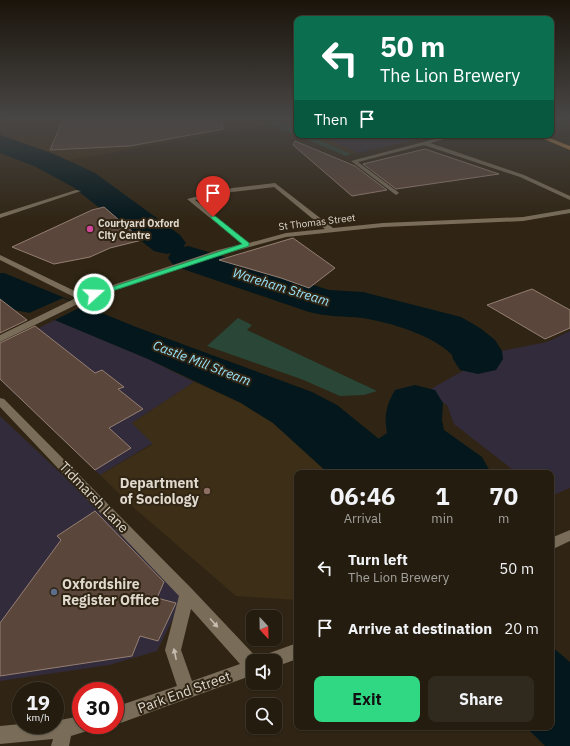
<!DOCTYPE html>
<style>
body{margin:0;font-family:"IBM Plex Sans",sans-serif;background:#30291d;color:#f1f3f6;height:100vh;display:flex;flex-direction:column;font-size:15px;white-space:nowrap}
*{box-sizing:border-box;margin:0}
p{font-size:13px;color:#a3a19e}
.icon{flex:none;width:22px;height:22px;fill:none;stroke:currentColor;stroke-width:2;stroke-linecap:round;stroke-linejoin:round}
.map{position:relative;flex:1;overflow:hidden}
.details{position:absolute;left:294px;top:470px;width:260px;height:260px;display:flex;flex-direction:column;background:#241c0f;border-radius:8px;box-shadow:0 1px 3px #0004,0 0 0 1px #413a2f}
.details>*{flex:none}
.guide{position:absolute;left:294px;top:16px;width:260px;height:122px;border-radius:8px;box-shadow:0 1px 3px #0004,0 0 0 1px #413a2f;background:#0b6e4f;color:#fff;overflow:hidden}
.needle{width:26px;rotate:158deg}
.fabs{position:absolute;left:246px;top:610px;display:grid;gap:8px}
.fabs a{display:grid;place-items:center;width:36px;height:36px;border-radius:8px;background:#241c0f;box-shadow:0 1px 3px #0004,0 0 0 1px #413a2f;font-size:20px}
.speed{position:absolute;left:12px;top:682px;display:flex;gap:8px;font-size:20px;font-weight:700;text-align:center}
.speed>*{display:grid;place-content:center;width:52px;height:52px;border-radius:50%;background:#241c0f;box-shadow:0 1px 3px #0004,0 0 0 1px #413a2f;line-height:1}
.speed small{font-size:10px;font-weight:400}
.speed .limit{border:6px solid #d22;background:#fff;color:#111}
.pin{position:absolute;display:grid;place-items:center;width:34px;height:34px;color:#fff;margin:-41px -17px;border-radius:50% 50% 50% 0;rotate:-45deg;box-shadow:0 0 4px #0007}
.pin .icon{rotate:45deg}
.me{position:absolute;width:44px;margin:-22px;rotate:70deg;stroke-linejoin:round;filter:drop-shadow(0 0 3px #0008)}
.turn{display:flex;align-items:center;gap:14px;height:84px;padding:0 20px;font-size:18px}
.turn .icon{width:52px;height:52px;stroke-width:2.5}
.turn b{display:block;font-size:28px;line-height:34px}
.then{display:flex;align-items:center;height:38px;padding:0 20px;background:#0003;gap:8px;font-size:15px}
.eta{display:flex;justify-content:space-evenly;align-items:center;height:68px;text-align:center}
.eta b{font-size:24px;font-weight:700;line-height:28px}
.cta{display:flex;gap:8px;margin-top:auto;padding:8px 20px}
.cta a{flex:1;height:46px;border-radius:8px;background:#30d883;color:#111;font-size:16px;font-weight:700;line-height:46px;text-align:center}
.cta a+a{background:#30291d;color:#f1f3f6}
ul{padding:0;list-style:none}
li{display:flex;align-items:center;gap:12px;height:60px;padding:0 20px}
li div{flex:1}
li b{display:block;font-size:15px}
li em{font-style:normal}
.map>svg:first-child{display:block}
.commercial{fill:#322b3b}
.built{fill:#3d2e17}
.green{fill:#294637}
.water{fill:#03171c}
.pier{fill:#302514}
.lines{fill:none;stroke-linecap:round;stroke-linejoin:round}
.river{fill:#03171c;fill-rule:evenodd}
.building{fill:#5a463b;stroke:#957f73}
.minor{fill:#796d59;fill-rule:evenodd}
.primary{fill:#c88c48;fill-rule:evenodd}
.oneway{fill:#c6bdb0}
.route{fill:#30d883;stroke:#1f8c55}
.hotel-dot{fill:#d1479c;stroke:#302514;stroke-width:1.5}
.education-dot{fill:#8d6e63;stroke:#302514;stroke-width:1.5}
.service-dot{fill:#5c6f8a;stroke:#302514;stroke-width:1.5}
.labels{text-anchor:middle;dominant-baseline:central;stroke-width:4;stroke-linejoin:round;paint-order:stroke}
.far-street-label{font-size:10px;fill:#dfd8cd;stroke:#302514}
.far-poi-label{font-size:10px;font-weight:bold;fill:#dfd8cd;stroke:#302514;text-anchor:start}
.water-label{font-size:13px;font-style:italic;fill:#96e3fa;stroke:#302514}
.near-poi-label{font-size:14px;font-weight:bold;fill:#dfd8cd;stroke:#302514;text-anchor:end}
.near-street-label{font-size:14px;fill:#dfd8cd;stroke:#302514}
</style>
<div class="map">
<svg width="570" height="746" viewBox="0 0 570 746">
<rect width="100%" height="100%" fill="#302514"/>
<g class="commercial">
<path d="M318 135H409L419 139 358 153Z"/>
<path d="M55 320 148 359 194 382 132 423 153 443 100 475 0 380V347Z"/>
<path d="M570 331V488L551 496V473H517L454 424 447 405 424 393 496 352 547 342Z"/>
<path d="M0 416 87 498 184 596 157 651 109 665 0 681Z"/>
</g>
<g class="built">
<path d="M5 117H296L285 120 297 126V130L283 124H270L69 160 9 142 0 131V123Z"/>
<path d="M308 135H318L358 153 351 154Z"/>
<path d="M194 382 241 403 273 423 328 473H297V600L236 596 132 506 100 475 153 444 132 423Z"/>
</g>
<g class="green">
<path d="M270 124H283L297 130V135H308L351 154 346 156Z"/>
<path d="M238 318 252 325 247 330 377 391 364 395 340 396 301 379 207 346Z"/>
</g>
<g class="water">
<path d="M0 273H4L136 327 312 392 337 405 421 473H328L273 423 241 403 148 359 45 316 0 307Z"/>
<path d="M551 646 570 662V746H545L526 727H551Z"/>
</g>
<path class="pier" d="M63 298 83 306 55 320 29 313Z"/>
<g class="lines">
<g class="river">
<path d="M0 135 54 154 95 173 180 235 186 243 183 247 188 246 202 250 329 290 363 292 461 317 480 328 495 340 502 351 503 359 496 370 478 374 460 370 453 359 452 355C433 335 389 322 362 318 344 316 327 317 309 312L174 266 168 258 171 253 167 254 154 251 73 187 34 166 0 153Z"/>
<path d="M415 385 435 390 443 403 442 420 444 430 482 457 491 473H353L350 468 359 452 387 433C384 416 386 405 395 390Z"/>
</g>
</g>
<g class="building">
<path d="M64 117H221L223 129 130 146 50 150Z"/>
<path d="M295 141 355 166 387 190 352 196 293 145Z"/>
<path d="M425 149 499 174 396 189 363 164Z"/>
<path d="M104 207 142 240 110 248 90 257 54 264 12 247 92 210Z"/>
<path d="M293 238 335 268 309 288 281 278 219 260Z"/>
<path d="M532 289 570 310V328L545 339 487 305Z"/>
<path d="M0 299 27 320 0 333Z"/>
<path d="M35 326 95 373 102 370 124 387 118 389 143 409 109 428 131 448 95 470 0 379V343Z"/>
<path d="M95 511 164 582 157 598 176 603 158 641 140 636 132 656 0 676V623L61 540 57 536Z"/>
</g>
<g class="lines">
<g class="minor">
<path d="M450 135H459L430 143 524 175 570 196V200L520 177 424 145 358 162 398 192 399 193 396 195 351 161Z"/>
<path d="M275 183 333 228 383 223 523 217 570 209V213L523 221 383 227 286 237 224 254 86 300 0 342V335L76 298 0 260V255L83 295 218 250 242 244 187 199 232 188ZM274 187 325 229 286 233 249 243 195 200 232 192Z"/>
<path d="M76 190 81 191 0 218V214Z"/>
<path d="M0 398 4 399 192 589 259 660 253 661V675L115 725V707L177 686 165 650 179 596 0 407ZM191 609 240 664 192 681 181 650Z"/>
<path d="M570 530V541L551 550V538Z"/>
<path d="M297 643V659L275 667V661H262L264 655Z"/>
<path d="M81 716V725H90L87 731 71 736 69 746H51L53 739 0 744V726L21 724 55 725V721Z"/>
</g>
<path class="primary" d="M534 135H542L570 146V150Z"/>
</g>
<defs><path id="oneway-solid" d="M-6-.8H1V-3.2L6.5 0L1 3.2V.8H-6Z"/></defs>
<g class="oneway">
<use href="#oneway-solid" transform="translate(214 623) rotate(48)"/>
<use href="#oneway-solid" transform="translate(175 654) rotate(-102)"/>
</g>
<linearGradient id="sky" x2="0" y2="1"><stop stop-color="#1a140b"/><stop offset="0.53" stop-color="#484645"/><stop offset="1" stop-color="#484645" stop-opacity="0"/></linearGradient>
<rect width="570" height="222" fill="url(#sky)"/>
<path class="route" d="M211 216H215L249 243V246L97 296 91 294 242 244 211 218Z"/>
<circle class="hotel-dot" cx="90" cy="229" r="4"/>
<circle class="education-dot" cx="207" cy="491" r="4"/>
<circle class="service-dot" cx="54" cy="592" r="4"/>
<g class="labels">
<g class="far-street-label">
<text transform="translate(317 222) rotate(-7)">St Thomas Street</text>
</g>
<g class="far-poi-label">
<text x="98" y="223">Courtyard Oxford<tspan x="98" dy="12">City Centre</tspan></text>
</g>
<g class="water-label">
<text transform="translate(281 287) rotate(17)">Wareham Stream</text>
<text transform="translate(202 363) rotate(21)">Castle Mill Stream</text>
</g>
<g class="near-poi-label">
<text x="199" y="483">Department<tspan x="199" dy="16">of Sociology</tspan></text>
<text x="62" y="584" text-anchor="start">Oxfordshire<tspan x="62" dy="16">Register Office</tspan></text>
</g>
<g class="near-street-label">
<text transform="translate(94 497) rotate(46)">Tidmarsh Lane</text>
<text transform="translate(184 692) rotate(-20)">Park End Street</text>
</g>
</g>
</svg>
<div class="fabs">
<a><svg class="needle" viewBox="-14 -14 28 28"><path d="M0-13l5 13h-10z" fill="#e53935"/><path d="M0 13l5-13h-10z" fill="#a3a19e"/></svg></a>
<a><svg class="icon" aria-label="sound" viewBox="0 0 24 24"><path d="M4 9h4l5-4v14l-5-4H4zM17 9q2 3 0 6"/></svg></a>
<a><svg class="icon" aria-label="search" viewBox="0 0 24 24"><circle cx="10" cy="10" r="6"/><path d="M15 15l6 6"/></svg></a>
</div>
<div class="speed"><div>19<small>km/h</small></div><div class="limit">30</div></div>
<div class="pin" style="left:213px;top:217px;background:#d93025"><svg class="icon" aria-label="arrive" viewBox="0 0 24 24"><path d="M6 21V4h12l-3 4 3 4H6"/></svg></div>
<svg class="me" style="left:94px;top:294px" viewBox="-20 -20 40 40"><circle r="17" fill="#30d883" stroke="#fff" stroke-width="3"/><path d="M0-11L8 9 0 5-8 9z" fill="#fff"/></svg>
<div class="guide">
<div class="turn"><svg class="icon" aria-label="left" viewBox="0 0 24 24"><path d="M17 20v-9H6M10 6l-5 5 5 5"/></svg><div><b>50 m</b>The Lion Brewery</div></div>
<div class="then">Then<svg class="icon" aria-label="arrive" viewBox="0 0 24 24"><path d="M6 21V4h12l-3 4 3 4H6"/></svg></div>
</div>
<section class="details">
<div class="eta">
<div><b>06:46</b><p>Arrival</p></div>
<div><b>1</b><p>min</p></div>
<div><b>70</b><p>m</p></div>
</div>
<ul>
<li><svg class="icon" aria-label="left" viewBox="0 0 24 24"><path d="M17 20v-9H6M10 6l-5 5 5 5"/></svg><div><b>Turn left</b><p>The Lion Brewery</p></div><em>50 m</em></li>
<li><svg class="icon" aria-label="arrive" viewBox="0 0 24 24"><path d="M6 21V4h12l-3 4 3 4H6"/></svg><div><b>Arrive at destination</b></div><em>20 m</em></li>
</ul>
<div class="cta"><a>Exit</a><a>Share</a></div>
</section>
</div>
